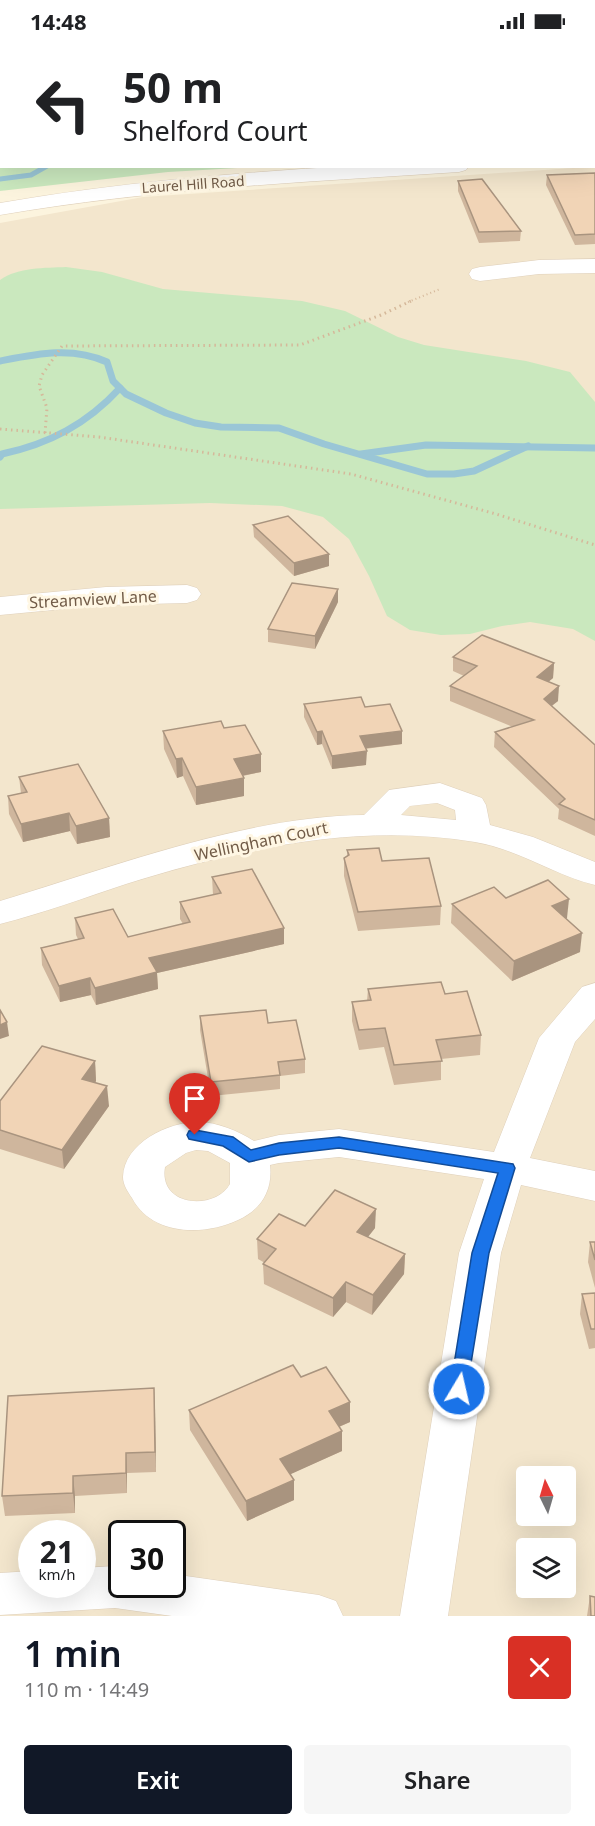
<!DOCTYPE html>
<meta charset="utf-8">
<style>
body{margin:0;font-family:"Noto Sans",sans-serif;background:#f6f6f6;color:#202124;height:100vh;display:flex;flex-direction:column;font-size:22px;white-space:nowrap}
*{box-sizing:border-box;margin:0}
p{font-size:20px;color:#757577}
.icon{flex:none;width:33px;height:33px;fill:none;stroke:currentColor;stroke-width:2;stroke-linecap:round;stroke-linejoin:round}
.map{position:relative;height:1574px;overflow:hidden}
.details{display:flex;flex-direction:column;background:#fff;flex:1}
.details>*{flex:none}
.banner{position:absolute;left:0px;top:0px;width:596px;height:126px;box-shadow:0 6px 24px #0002;background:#fff;color:#202124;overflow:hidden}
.needle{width:39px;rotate:355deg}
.tools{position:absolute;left:516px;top:1424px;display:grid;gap:12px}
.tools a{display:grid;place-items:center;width:60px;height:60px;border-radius:6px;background:#fff;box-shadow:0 6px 24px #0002;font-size:30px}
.speed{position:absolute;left:18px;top:1478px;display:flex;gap:12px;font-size:30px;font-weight:700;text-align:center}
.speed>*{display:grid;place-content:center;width:78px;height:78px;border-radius:50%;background:#fff;box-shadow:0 6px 24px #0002;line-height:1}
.speed small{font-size:15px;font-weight:400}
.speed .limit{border:3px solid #111;border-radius:9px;background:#fff;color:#111}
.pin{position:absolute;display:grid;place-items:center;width:51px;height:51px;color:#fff;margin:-62px -26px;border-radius:50% 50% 50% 0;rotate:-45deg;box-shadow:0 0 6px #0007}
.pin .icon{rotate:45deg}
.me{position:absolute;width:66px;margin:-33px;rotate:9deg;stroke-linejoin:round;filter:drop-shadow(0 0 4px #0008)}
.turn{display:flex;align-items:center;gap:21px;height:126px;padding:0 24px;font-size:27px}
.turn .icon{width:78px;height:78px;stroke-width:2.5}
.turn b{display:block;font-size:42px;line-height:51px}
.round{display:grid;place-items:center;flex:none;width:63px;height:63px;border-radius:6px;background:#f6f6f6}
.headline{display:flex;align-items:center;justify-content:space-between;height:102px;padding:0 24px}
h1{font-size:36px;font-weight:600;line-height:45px;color:#111827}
.primary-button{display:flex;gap:12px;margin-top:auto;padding:12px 24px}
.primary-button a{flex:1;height:69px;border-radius:6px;background:#111827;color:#fff;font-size:24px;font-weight:600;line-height:69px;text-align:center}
.primary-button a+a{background:#f6f6f6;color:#202124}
.status{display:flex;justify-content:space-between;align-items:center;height:42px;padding:0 30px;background:#fff;direction:ltr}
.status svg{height:16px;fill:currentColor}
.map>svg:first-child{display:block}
.residential{fill:#f3e6cd;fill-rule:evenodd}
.green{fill:#cae8be}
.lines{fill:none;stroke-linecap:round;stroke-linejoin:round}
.stream-far1{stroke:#9ac6d6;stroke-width:5}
.stream{stroke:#9ac6d6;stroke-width:7}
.street-casing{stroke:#dfd0bb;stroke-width:1}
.path-far1{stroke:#d5b89a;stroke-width:2;stroke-dasharray:1 3;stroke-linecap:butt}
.path{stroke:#d5b89a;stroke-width:3;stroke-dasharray:1.5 4;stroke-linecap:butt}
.street{fill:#fff;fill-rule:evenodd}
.wall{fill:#cfb69d}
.shaded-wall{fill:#a9947f}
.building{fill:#f1d4b6;stroke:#a9947f;stroke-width:1.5}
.route{fill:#1a73e8;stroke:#114b97;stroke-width:1.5}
.labels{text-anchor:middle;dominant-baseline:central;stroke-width:6;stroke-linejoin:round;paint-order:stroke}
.far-street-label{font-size:14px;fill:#715b47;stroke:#fff7e4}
.street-label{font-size:16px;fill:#715b47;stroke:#fff7e4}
</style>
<div class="status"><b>14:48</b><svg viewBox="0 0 49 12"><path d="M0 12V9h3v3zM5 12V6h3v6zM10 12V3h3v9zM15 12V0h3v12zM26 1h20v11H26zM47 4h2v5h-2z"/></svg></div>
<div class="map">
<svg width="595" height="1574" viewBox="0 0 595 1574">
<rect width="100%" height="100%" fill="#fcf4de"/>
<path class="residential" d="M573 126H595V1574H0V181L143 155ZM526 1434H566V1473H526ZM32 1491H82V1542H32ZM122 1491H172V1542H122ZM526 1506H566V1545H526Z"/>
<g class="green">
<path d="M0 77 2 124 255 125 168 130 0 149Z"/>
<path d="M66 225 102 230 163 247 302 259 345 269 398 295 424 303 526 319 570 330 595 360V599L573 587 530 580 502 584 470 592 441 593 410 588 387 574 369 534 349 497 323 475 282 464 210 461 0 467V238C18 225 45 226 66 225Z"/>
</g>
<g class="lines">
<path class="stream-far1" d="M0 137 31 133 47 124"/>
<g class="stream">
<path d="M0 319C36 312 72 304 107 320L113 339 126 352 166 371 195 381 221 385 279 386 324 402 427 432H454L474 429 528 404"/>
<path d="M361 412 426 403 595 406"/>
<path d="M0 415 2 412C49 402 87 382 120 346"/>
</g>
<defs>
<g id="street">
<rect x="594" y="111" width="1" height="12"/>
<path d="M349 124H469L466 128 459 130C305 140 152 147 0 173V161C116 141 232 131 349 124Z"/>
<path d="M595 217V231L539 232 480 239 472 237 469 232 472 227 480 225 539 218Z"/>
<path d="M187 543 197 546 201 552 197 558 187 561 106 563 0 573V555L106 545Z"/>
<path d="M440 741 482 756 486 763 490 783 533 795 595 820V843C554 833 518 807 475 800 357 780 239 807 126 842 84 856 43 871 0 882V859C112 825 247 774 364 773L389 748ZM437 761 455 768 456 778 401 773 410 764Z"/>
<path d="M595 941V977L575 1000 530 1116 595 1129V1159L521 1143 501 1211 448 1574H400L459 1211 484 1137 339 1115 279 1121 270 1123C273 1148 261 1168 238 1178 204 1194 152 1194 132 1156 128 1150 123 1143 123 1135 124 1101 168 1080 198 1080 217 1080 238 1089 254 1099L279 1093 339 1087 494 1110 539 996 582 945ZM196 1108 208 1109 230 1121V1142C215 1169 158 1165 165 1125L186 1111Z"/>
<path d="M115 1524 122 1525V1542H172V1532L319 1553 336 1559 343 1574H172L115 1566 0 1573V1531L32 1529V1542H82V1526Z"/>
</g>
</defs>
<use href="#street" class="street-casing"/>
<path class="path-far1" d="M408 260 440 247"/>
<g class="path">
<path d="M0 387 99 395 351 432 496 472 595 503"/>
<path d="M45 391 47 366 39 344 42 333 62 304 300 303 381 273 411 259"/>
</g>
<use href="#street" class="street"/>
</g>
<g class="wall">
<path d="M595 131V202L575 203 546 143 547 133Z"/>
<path d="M458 139 521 189 520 199 479 201 458 149Z"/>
<path d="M253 483 329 524 294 534 254 495Z"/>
<path d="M338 560 315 607 268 600V587Z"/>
<path d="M453 615 554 621 553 636 548 640 558 659 552 664 595 703V794L558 777 559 767 494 705 495 690 513 685 450 659V644L464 634 453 629Z"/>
<path d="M304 662 365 665 402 702 365 707 366 723 332 727 322 702 317 703 304 675Z"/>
<path d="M224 686 261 712V730L243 734 244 754 196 763 183 734 177 736 164 707 163 689Z"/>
<path d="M19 735 109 776 110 795 77 802 70 789 23 800 9 772 8 754 21 751Z"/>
<path d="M347 808 382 819 441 864 440 883 358 889 344 834V816L347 814Z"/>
<path d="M212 835 284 886V902L157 931 158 947 96 963 91 953 60 960 42 923 41 906 78 897 76 893 75 876 128 895 183 882 180 877V860L213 853Z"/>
<path d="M452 862 567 876 566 877 580 910 512 939 451 881Z"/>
<path d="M368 947 445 952 481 993 480 1013 441 1017V1038L394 1043 384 1005 359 1008 352 979V960L367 959Z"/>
<path d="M200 974 268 981 305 1017V1031L280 1034V1047L211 1054 200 988Z"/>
<path d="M95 1019 96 1039 95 1041 109 1064 64 1127 0 1107V1059Z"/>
<path d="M305 1184 375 1186 368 1195 405 1212 404 1232 372 1273 346 1260 333 1275 264 1242 263 1222 265 1221 258 1217 257 1197Z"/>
<path d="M590 1200 595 1218V1246L588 1220Z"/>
<path d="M595 1251V1306L589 1307 580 1272 582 1252Z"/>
<path d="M301 1335 350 1380 339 1385 342 1409 290 1432 294 1458 247 1479 190 1388 189 1368Z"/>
<path d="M154 1346 156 1430 127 1431V1451L75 1454V1471L5 1474 2 1454Z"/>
<path d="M590 1554 595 1574H587Z"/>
</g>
<g class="shaded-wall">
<path d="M154 0H217L210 2H147Z"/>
<path d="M0 34H2V48L0 49Z"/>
<path d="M329 512V524L294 534V521Z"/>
<path d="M338 547V560L315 607V594Z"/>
<path d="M554 621 553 636 536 650 537 635Z"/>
<path d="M559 644 558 659 542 671 544 657Z"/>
<path d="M322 689V702L317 703V690Z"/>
<path d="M402 689V702L360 707V694Z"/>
<path d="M367 709 366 723 332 727V714Z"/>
<path d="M261 712V730L235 735 234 717Z"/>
<path d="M182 716 183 734 177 736 176 717Z"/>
<path d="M244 736V754L196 763V745Z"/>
<path d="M69 771 70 789 23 800 21 782Z"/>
<path d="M109 776 110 795 77 802 76 784Z"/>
<path d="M569 857 567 876 550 883 552 864Z"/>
<path d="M284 886V902L157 931 158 947 96 963 95 946 149 916Z"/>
<path d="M582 891 580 910 512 939 514 919Z"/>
<path d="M90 936 91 953 60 960 59 944Z"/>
<path d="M7 980 9 994 0 997V983Z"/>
<path d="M95 1019 96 1039 84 1056 82 1037Z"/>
<path d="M107 1044 109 1064 64 1127 62 1108Z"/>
<path d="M376 1167 375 1186 356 1210 357 1190Z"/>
<path d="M405 1212 404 1232 372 1273 373 1253Z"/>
<path d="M346 1240V1260L333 1275V1256Z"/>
<path d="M154 1346 155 1366 156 1430 155 1410Z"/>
<path d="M350 1360V1380L329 1389V1369Z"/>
<path d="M342 1389V1409L280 1437V1417Z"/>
<path d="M126 1411 127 1431V1451L126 1431Z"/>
<path d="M73 1434 75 1454V1471L73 1451Z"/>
<path d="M294 1438V1458L247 1479 246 1459Z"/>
</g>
<g class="building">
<path d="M0 0H154L147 2H2V34H0Z"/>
<path d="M595 131V192L575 193 547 133Z"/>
<path d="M482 137 521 189 479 190 458 139Z"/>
<path d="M288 474 329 512 294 521 253 483Z"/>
<path d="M292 541 338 547 315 594 268 587Z"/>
<path d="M482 593 554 621 537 635 559 644 544 657 595 703V778L559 762 565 757 495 690 534 678 450 644 477 624 453 615Z"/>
<path d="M361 655 365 665 390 662 402 689 360 694 367 709 332 714 322 689 317 690 304 662Z"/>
<path d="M221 679 224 686 245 683 261 712 234 717 244 736 196 745 182 716 176 717 163 689Z"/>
<path d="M78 722 109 776 76 784 69 771 21 782 8 754 27 750 19 735Z"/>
<path d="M379 806 382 819 429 816 441 864 358 870 344 816 349 813 347 808Z"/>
<path d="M252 827 284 886 149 916 157 930 95 946 90 936 59 944 41 906 84 896 75 876 113 867 128 895 190 880 180 860 221 851 212 835Z"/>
<path d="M548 838 569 857 552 864 582 891 514 919 452 862 494 845 506 856Z"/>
<path d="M441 940 445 952 467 949 481 993 436 998 442 1019 394 1023 385 986 359 988 352 960 371 958 368 947Z"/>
<path d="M0 968 7 980 0 983Z"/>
<path d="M266 968 268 981 296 978 305 1017 278 1020 280 1033 211 1040 200 974Z"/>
<path d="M42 1004 95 1019 82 1037 107 1044 62 1108 0 1088V1059Z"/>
<path d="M335 1148 376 1167 357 1190 405 1212 373 1253 346 1240 333 1256 263 1222 276 1207 257 1197 279 1172 305 1184Z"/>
<path d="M590 1200H595V1218Z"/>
<path d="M595 1251V1287H591L582 1252Z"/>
<path d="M293 1323 301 1335 326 1325 350 1360 329 1369 342 1389 280 1417 294 1438 246 1459 189 1368Z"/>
<path d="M154 1346 155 1410 126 1411V1431L73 1434V1451L2 1454 8 1354Z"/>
<path d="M590 1554 595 1555V1574H591Z"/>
</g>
<path class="route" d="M195 1088 233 1095 251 1108 279 1101 339 1095 513 1122 515 1126 489 1211 466 1352 459 1354 453 1352 450 1347 472 1211 498 1131 339 1106 279 1113 249 1120 223 1104 189 1097 187 1093 189 1089Z"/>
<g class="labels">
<g class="far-street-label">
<text transform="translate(193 142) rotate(-4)">Laurel Hill Road</text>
</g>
<g class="street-label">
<text transform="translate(93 557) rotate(-3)">Streamview Lane</text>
<text transform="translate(261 799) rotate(-12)">Wellingham Court</text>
</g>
</g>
</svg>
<div class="tools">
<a><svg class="needle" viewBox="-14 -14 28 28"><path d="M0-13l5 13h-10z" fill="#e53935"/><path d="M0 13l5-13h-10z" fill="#757577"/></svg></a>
<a><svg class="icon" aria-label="layers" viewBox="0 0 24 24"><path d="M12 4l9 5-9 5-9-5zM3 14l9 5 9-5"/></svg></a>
</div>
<div class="speed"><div>21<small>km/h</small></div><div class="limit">30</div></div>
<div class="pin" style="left:195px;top:1093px;background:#d93025"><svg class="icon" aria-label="arrive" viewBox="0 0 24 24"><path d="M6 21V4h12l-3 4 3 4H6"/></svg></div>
<svg class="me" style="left:459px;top:1347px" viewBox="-20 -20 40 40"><circle r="17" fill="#1a73e8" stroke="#fff" stroke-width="3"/><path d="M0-11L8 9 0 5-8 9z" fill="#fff"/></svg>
<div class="banner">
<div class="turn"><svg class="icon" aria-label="left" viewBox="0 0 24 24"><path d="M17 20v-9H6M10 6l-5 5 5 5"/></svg><div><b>50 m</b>Shelford Court</div></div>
</div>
</div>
<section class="details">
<div class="headline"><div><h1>1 min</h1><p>110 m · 14:49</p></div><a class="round" style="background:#d93025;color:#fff"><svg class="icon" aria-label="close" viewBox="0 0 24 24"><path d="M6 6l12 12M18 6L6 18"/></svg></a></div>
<div class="primary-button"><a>Exit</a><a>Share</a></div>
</section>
